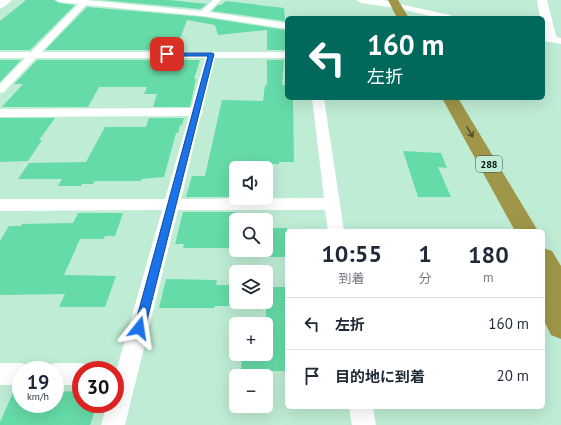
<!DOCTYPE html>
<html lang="ja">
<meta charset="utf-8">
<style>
body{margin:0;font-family:"PT Sans","Noto Sans JP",sans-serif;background:#f2f2f3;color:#1f2937;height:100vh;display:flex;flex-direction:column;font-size:15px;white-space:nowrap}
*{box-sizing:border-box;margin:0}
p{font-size:13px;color:#747a83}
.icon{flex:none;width:22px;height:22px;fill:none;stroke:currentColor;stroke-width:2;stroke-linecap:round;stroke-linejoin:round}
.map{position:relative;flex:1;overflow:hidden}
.panel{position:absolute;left:285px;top:229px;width:260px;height:180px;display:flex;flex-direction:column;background:#fff;border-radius:6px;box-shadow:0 4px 16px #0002}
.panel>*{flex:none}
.banner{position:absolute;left:285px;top:16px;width:260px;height:84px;border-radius:6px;box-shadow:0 4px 16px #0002;background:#00695c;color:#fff;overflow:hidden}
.fabs{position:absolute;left:229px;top:161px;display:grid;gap:8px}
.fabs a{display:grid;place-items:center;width:44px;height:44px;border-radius:6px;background:#fff;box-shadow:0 4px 16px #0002;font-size:20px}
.speed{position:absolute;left:12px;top:361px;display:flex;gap:8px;font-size:20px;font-weight:700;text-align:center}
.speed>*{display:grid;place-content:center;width:52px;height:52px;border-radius:50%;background:#fff;box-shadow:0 4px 16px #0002;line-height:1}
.speed small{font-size:10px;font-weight:400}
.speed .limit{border:6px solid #d22;background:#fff;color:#111}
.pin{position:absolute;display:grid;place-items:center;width:34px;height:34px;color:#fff;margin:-17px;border-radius:8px;box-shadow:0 2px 6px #0006}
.me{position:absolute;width:44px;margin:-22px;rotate:15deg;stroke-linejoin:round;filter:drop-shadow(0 0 3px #0008)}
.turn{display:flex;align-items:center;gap:14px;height:84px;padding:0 16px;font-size:18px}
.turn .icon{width:52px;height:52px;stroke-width:2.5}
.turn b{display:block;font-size:28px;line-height:34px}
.eta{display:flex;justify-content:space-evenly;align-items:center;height:68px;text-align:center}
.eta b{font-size:24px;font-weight:800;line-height:28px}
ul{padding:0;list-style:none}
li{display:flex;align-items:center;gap:12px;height:52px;padding:0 16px;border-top:1px solid #e0e1e3}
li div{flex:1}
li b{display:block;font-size:15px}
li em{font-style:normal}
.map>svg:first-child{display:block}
.building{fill:#65dba7}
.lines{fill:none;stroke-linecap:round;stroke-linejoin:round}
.street{fill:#fff;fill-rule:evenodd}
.secondary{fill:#fff;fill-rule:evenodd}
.highway{fill:#9f9649;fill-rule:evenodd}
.oneway{stroke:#505228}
.route{fill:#1a73e8;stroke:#114b97}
.labels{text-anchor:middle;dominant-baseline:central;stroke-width:3.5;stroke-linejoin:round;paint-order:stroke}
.shield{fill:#beecd4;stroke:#3a5145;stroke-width:1}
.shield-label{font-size:10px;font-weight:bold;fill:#010f08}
</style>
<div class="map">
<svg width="561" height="425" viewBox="0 0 561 425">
<rect width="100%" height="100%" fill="#beecd4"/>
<g class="building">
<path d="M26 0H54L59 3 75 5 30 50H0V21Z"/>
<path d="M102 0H169L207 4 200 9Z"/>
<path d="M226 1 284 8 285 21 212 11 218 5H221Z"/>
<path d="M87 7 203 17 285 30 286 50H267V30L218 35 215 25 187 20 176 50H45Z"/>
<path d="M0 60H21L0 82Z"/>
<path d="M37 60H200L194 79H196L190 107H153L157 94H144L147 87H99L88 107H2L23 84H14Z"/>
<path d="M267 60H284L282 85H285V89H287V100H293L294 162H279V164H236V197H186L192 176H205L222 100 263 101 265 85H267Z"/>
<path d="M0 118H55L39 140H42L28 161 0 162Z"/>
<path d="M149 118H184L182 125H180L178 133H176L164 177 141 179V181H95L93 184H82L81 186H58L62 179H18L29 163 86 162 105 127H146Z"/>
<path d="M403 151 441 153 447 168 438 167 451 197H418Z"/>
<path d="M183 212H236V248H183L184 244H175Z"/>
<path d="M78 213H123L115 236H105L104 239H80L64 275 116 276 105 307H59L65 294 0 295V241L9 226H21L22 224 73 223Z"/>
<rect x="266" y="228" width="21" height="29"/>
<path d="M166 279 217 280 216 285H233L231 306H215L214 308H159Z"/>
<path d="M266 287H287V371H241L242 354H266Z"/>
<path d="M16 386H21V404H55V392L81 391V404H97L90 425H0V422Z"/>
</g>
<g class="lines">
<g class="street">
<path d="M55 0H86L201 11 213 0H221L209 12 287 23V29L203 16 86 5 42 52H287V58H215L202 111 203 112 201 115 181 199 324 198 312 98H324L344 231H328L325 210H178L125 425H101L107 404H115V375L162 210 0 211V199H165L189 116 0 117V109L191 108 205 58H36L4 92 0 93V84L25 58H0V52H31L78 4 59 2Z"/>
<path d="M392 3H395L450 15 454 18H439L392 7Z"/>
<path d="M543 35 561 38V44L543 41Z"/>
<path d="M0 363H21L29 366 30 370H21V385H0Z"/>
<path d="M55 363H81L89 366 90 370H81V385H55V370H46L47 366Z"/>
<path d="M349 407H373L376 425H352Z"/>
</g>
<g class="secondary">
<path d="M0 0H12L4 7 0 8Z"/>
<path d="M356 0H383L399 3 400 5 395 8 361 3Z"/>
<path d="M537 0H547L557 39 555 42H547L545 39 543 18H540Z"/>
</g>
<g class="highway">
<path d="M388 0H398L409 18H397Z"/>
<path d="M442 98H458L538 231H515Z"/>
<path d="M543 248 552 251 561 266V339L551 335 543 319Z"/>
</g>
</g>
<defs><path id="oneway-shaft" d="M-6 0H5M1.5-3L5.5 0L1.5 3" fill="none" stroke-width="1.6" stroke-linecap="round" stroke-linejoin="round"/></defs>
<use class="oneway" href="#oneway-shaft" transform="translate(470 132) rotate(60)"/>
<path class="route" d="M165 53H212L214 54 145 328 144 332 139 334 135 332 134 328 208 56H167L164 54Z"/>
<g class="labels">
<rect class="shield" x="476" y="156" width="26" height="16" rx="3"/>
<g class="shield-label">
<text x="489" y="164">288</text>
</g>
</g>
</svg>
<div class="fabs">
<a><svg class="icon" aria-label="sound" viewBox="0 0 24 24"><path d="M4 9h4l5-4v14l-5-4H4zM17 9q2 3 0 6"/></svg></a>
<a><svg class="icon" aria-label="search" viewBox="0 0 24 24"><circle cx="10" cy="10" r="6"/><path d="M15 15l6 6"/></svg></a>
<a><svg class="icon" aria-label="layers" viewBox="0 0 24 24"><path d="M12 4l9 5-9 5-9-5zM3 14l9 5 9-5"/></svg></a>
<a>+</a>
<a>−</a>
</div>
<div class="speed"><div>19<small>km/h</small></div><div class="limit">30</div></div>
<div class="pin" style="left:167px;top:54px;background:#d93025"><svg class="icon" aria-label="arrive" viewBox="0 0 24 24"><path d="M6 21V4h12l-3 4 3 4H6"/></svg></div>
<svg class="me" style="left:139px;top:328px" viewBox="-20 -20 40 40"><path d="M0-17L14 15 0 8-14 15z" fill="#1a73e8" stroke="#fff" stroke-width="4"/></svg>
<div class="banner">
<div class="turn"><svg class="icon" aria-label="left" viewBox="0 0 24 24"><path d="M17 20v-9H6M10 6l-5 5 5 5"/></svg><div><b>160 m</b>左折</div></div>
</div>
<section class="panel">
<div class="eta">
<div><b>10:55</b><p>到着</p></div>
<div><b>1</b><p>分</p></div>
<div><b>180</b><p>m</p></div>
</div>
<ul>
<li><svg class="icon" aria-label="left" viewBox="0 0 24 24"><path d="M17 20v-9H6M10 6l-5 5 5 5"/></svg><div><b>左折</b></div><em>160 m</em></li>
<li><svg class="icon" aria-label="arrive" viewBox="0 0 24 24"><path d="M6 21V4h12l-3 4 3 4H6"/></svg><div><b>目的地に到着</b></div><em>20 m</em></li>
</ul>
</section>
</div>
